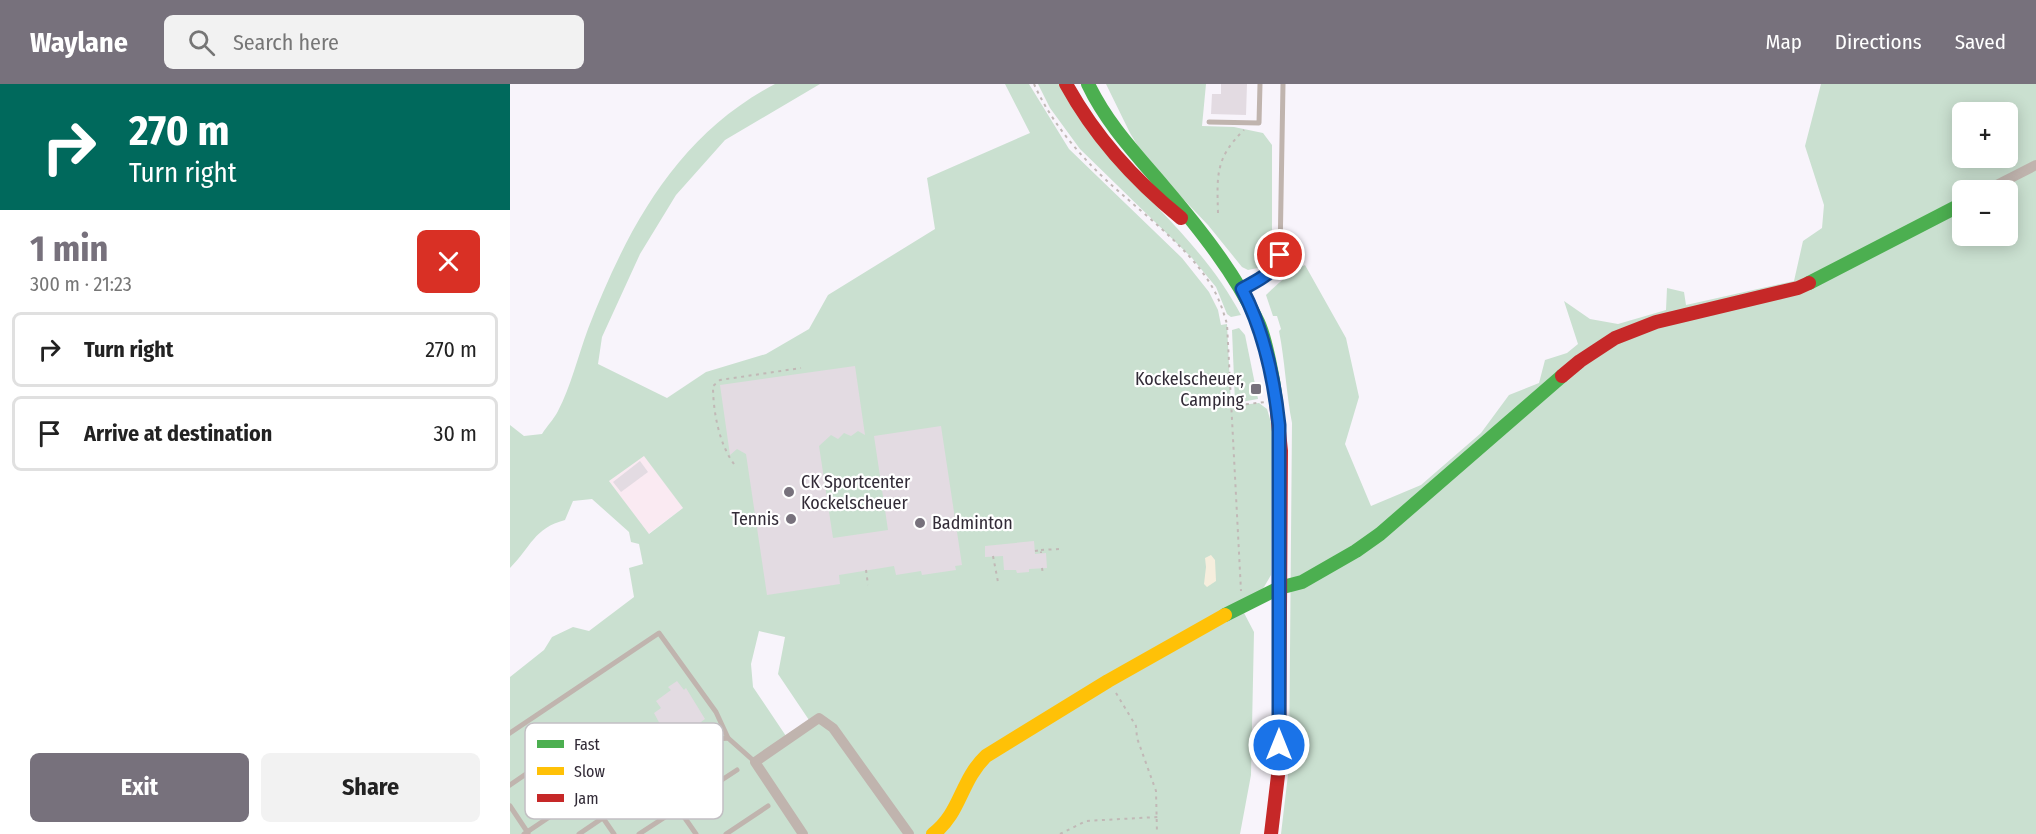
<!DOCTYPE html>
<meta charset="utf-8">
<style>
body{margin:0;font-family:"Fira Sans Condensed",sans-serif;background:#f2f2f2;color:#222;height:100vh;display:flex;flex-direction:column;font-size:22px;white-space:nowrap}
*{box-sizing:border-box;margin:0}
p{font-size:20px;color:#767676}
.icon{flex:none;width:33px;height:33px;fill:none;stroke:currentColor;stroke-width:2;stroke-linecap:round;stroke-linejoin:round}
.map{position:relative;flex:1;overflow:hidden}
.side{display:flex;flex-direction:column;background:#fff;width:510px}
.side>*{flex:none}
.top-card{background:#00695c;color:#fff;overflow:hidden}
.controls{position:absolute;left:1442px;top:18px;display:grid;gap:12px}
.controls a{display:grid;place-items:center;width:66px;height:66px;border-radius:9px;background:#fff;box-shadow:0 3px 15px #0003;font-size:30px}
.pin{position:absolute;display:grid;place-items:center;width:51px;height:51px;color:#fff;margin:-26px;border:3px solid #fff;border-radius:50%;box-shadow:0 2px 6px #0007}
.me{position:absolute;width:66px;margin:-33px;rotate:0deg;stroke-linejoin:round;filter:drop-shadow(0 0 4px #0008)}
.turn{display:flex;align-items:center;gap:21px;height:126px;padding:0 30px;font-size:27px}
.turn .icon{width:78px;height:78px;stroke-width:2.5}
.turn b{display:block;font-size:42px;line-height:51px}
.round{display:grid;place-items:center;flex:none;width:63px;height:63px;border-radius:9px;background:#f2f2f2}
.summary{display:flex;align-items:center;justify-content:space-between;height:102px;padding:0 30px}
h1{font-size:36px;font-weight:700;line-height:45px;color:#77717c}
.primary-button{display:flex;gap:12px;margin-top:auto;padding:12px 30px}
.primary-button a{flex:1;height:69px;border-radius:9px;background:#77717c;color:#fff;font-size:24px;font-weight:700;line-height:69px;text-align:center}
.primary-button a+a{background:#f2f2f2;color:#222}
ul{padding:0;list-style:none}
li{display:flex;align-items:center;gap:18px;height:75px;margin:0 12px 9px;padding:0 18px;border:3px solid #e0e0e0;border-radius:9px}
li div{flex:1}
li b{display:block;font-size:22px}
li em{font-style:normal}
header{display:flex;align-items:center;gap:36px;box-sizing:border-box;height:84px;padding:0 30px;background:#77717c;color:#fff}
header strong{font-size:28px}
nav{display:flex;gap:33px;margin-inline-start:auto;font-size:21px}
.search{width:420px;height:54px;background:#f2f2f2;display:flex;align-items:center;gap:15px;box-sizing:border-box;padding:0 21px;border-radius:9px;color:#767676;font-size:22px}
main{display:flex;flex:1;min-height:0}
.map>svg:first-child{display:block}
.commercial{fill:#faeaf2}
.green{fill:#cae0d0;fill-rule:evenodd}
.sand{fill:#f6eedd}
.building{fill:#e3dbe2}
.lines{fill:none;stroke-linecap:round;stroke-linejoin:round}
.path{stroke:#c1b8b6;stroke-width:2;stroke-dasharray:3 4.5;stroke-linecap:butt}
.lane{stroke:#c0b4ae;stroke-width:5}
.street{stroke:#c0b4ae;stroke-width:10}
.fast{stroke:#4caf50;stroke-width:14}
.slow{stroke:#ffc107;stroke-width:14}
.jam{stroke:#c62828;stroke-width:14}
.route-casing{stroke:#114b97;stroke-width:15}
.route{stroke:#1a73e8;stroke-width:10}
.poi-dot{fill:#77717c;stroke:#fff;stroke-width:2}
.labels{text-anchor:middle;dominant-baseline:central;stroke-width:4.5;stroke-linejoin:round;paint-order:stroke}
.poi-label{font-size:18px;fill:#322b37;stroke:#fff;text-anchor:end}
.key{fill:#fff;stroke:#c2bfc3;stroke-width:1.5}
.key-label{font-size:16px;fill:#322b37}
</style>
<header>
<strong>Waylane</strong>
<div class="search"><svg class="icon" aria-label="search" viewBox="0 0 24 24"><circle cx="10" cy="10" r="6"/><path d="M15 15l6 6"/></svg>Search here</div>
<nav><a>Map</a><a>Directions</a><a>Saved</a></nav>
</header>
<main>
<section class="side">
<div class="top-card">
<div class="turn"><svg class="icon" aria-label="right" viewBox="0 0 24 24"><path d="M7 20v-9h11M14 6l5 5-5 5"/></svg><div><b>270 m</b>Turn right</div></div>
</div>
<div class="summary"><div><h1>1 min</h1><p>300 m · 21:23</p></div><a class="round" style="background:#d93025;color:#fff"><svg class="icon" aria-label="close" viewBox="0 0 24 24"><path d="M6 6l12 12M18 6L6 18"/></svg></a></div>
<ul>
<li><svg class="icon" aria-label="right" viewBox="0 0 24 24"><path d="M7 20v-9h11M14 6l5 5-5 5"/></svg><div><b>Turn right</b></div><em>270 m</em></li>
<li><svg class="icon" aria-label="arrive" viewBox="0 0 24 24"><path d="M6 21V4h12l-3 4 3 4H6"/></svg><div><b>Arrive at destination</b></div><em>30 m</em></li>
</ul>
<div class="primary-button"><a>Exit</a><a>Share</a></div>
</section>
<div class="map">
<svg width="1526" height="750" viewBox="0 0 1526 750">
<rect width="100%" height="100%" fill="#f8f4fb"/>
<path class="commercial" d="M134 371 173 424 138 450 99 397Z"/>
<g class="green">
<path d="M265 0H310L215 56 166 111 130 170 92 253 88 280 157 314 196 288 256 270 299 245 318 211 425 145 417 94 520 49 495 0H519L559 65 672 174 699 208 708 226 711 241 717 240 721 322 749 319 757 325 762 342 761 491 754 503 733 527 744 548 741 691 730 750H0V593L34 566 42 553 63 543 79 547 124 513 119 484 133 480 129 460 121 458 119 448 82 415 63 417 55 436C24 444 21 463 0 484V341L14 352 32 350C37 342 44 335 48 327 61 302 68 272 78 245 117 145 166 52 265 0ZM134 372 173 424 139 450 99 397ZM249 547 275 553 268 590 301 639 278 655 243 603 241 580Z"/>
<path d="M528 0H550C569 26 586 54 606 78 651 130 698 169 731 231L721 233 717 230 706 203 682 174 570 65 540 24Z"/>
<path d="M596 0H696L692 42 724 43 753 49 762 61V165L753 183 738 186 732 183 698 141 637 77 620 49Z"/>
<path d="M1311 0H1526V750H771L779 682 782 339C776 308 775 277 769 247L771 245 767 232H763L756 211C766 201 783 186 795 181L836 254 849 313 835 360 861 422 911 401 971 349 999 311 1029 299 1035 276 1057 269 1068 260 1054 217 1080 235 1108 240 1156 226 1157 204 1174 208 1176 221 1284 197 1293 157 1312 144 1314 121 1295 62ZM1452 28H1497V74H1452ZM1452 106H1497V152H1452Z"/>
<path d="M729 244 735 251 748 315 725 319 722 246Z"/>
</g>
<path class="sand" d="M701 471 705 476 706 497 697 503 694 500 696 483 695 474Z"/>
<g class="building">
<path d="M711 0H737L736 31 701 30 702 10H711Z"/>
<path d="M345 282 355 351 348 347 341 352 334 349 328 355 321 351 309 362 323 454 378 446 364 352 431 342 452 481 445 482 446 486 412 491 411 487 386 491 384 482 329 491 330 500 257 511 236 370 227 365 220 371 210 301Z"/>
<path d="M130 377 138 388 111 408 103 398Z"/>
<path d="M524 457 525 470 536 469 537 484 519 485V488L507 489 506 486H494L493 472 475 473V462Z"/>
<path d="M167 597 174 606 176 604 195 635 191 638 199 651 189 658 181 647 161 661 144 629 151 624 146 617 161 606 158 603Z"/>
</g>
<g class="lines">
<g class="path">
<path d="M524 0C537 29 557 56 579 79 617 120 681 160 706 210 711 220 714 230 717 240L731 507"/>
<path d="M708 129C707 92 705 74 734 46"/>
<path d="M721 322 755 318"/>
<path d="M224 380C209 360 203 327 203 302L210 296 291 284"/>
<path d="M531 466 549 465"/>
<path d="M525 467 531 466V469"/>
<path d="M483 472 488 498"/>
<path d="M532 484 533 490"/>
<path d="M356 486 358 501"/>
<path d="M606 609 626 642 627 654 646 707 647 750"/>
<path d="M550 750 576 737 648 733"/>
</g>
<g class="lane">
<path d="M699 38 749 39 750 0"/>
<path d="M733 205C749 196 764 190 770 171L773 0"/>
<path d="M0 649 149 549 206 628 218 654"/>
<path d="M149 697 186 750"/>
<path d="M0 701 54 664"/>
<path d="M0 722 18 749"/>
<path d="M93 734 104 750"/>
<path d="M14 750 81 705"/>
<path d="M69 750 209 655 218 654 245 678"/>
<path d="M129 750 227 686"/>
<path d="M216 750 258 722"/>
</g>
<g class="street">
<path d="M1477 106 1526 81"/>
<path d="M293 750 245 678 309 634 323 644 399 750"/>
</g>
<g class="fast">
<path d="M578 0C597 40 626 70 654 103 689 144 725 189 748 238 756 255 764 298 766 318"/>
<path d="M1299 199 1452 120"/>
<path d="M715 531 769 504 792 498 846 467 870 450 1052 292"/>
</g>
<path class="slow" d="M423 750C451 729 450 697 476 672L598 597 715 531"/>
<g class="jam">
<path d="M556 0C585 53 624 96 671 134"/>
<path d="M1052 292 1070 277 1105 254 1146 238 1288 204 1299 199"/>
<path d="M761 750 769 683 771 367 766 318"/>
</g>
</g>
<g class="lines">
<defs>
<path id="route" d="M769 661V341C764 294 754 247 732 205 748 196 764 190 770 171"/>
</defs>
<use href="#route" class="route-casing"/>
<use href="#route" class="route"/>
</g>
<g class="poi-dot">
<rect x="740" y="299" width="12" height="12" rx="3"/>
<circle cx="279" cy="408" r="6"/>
<circle cx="281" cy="435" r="6"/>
<circle cx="410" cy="439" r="6"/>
</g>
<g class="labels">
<g class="poi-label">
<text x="734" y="295">Kockelscheuer,<tspan x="734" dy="21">Camping</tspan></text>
<text x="291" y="398" text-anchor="start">CK Sportcenter<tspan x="291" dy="21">Kockelscheuer</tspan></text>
<text x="269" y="435">Tennis</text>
<text x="422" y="439" text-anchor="start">Badminton</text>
</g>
</g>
<rect x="15" y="639" width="198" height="96" rx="9" class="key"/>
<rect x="27" y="656" width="27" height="8" fill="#4caf50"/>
<rect x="27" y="683" width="27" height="8" fill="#ffc107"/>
<rect x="27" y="710" width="27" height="8" fill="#c62828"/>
<g class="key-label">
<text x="64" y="666">Fast</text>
<text x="64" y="693">Slow</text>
<text x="64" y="720">Jam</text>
</g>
</svg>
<div class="controls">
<a>+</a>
<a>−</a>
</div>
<div class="pin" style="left:770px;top:171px;background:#d93025"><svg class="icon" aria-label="arrive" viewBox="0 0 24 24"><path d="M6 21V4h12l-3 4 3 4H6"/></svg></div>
<svg class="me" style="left:769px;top:661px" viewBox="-20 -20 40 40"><circle r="17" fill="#1a73e8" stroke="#fff" stroke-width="3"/><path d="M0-11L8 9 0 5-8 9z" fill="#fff"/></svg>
</div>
</main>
